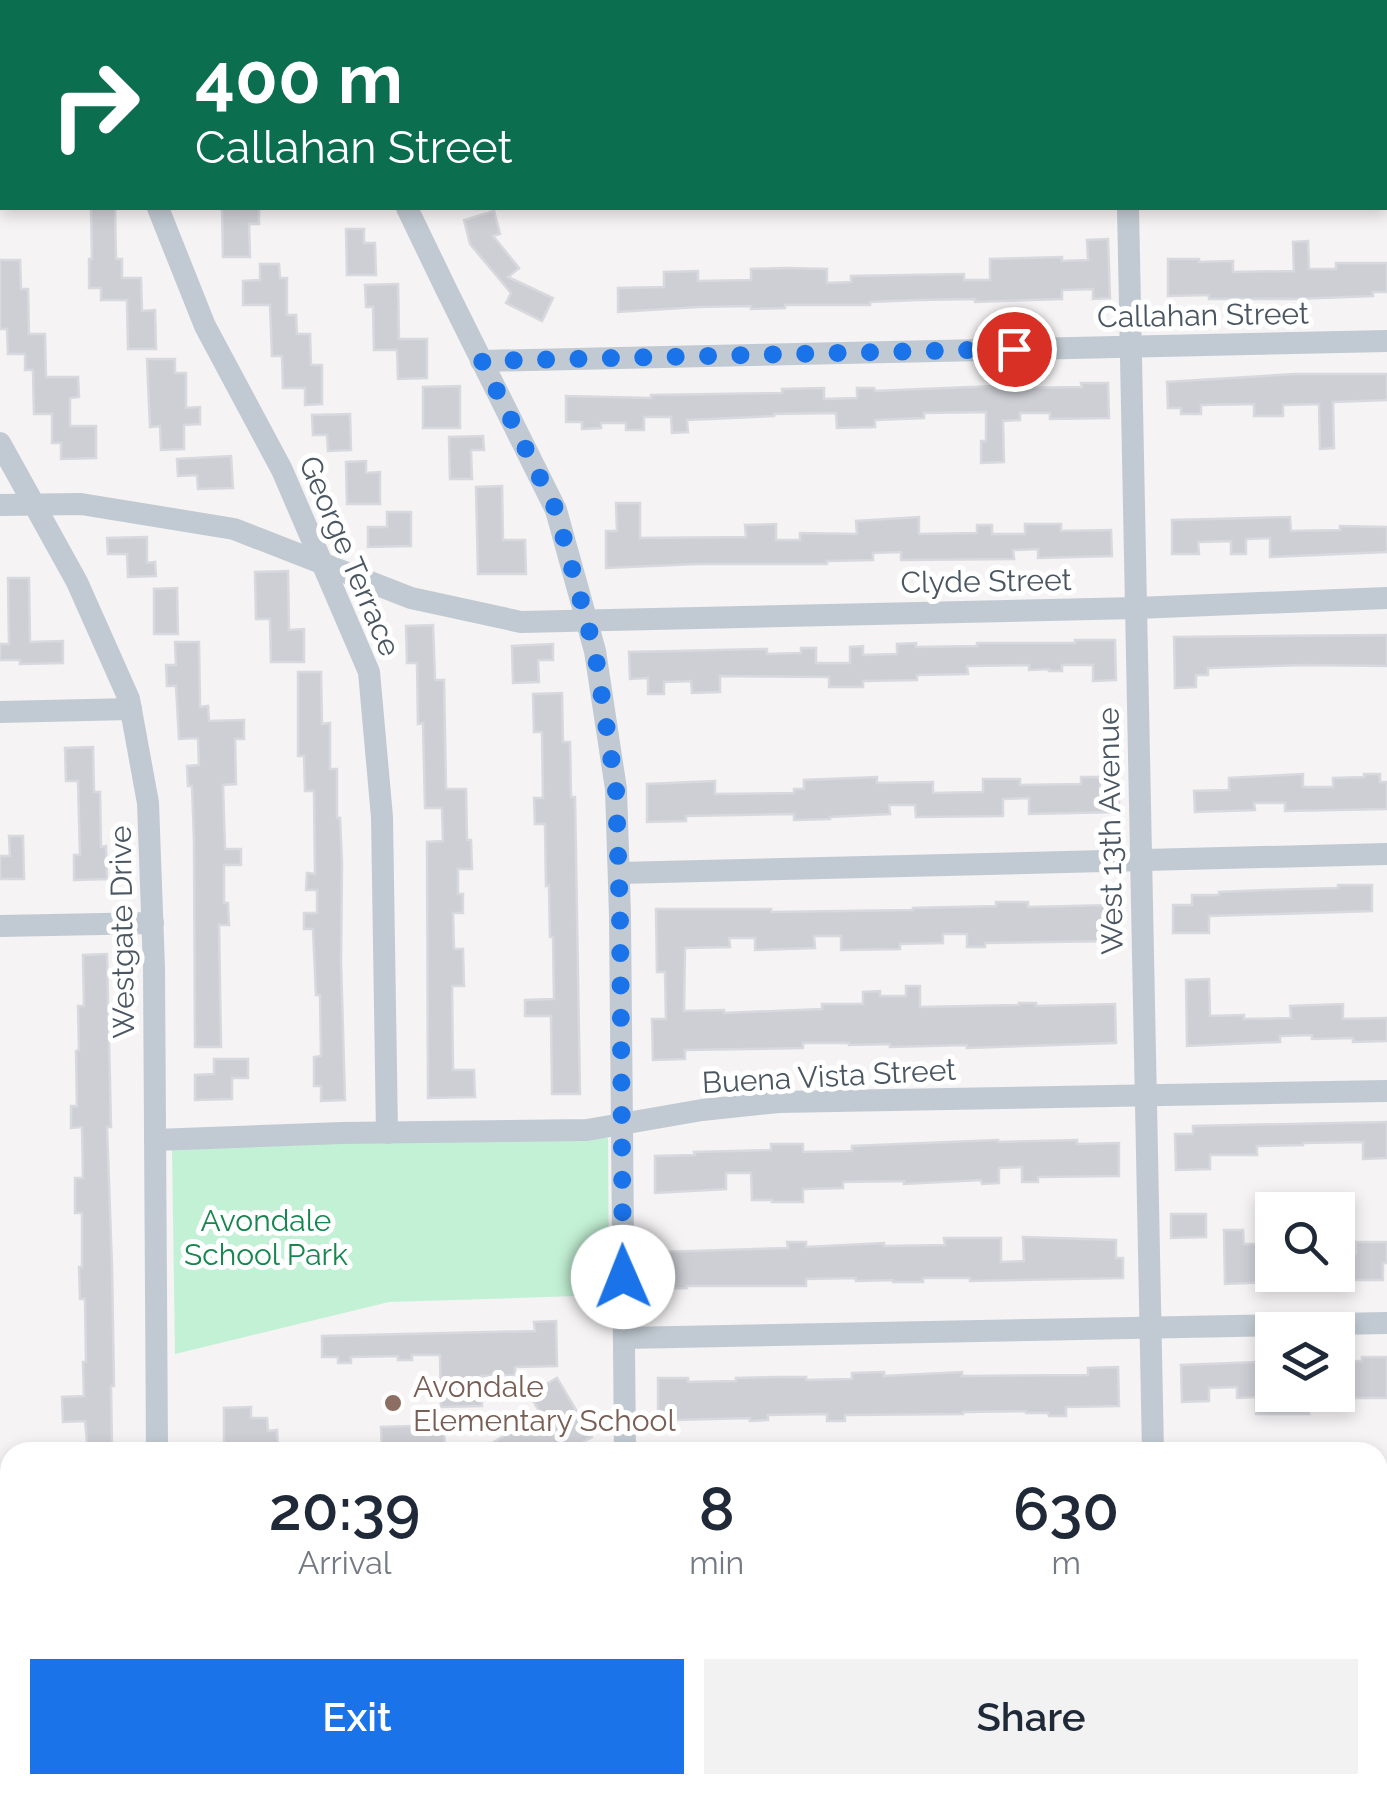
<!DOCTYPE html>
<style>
body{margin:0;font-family:Raleway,sans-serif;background:#f2f2f3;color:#1f2937;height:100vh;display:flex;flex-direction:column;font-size:38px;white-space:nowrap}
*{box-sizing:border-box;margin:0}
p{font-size:32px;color:#747a83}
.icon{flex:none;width:55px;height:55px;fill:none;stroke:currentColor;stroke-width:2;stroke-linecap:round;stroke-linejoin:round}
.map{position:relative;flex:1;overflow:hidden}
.details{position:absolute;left:0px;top:1442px;width:1388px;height:352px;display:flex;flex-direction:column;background:#fff;border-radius:30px 30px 0 0;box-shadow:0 5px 15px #0003}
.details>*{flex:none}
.guide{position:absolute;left:0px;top:0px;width:1388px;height:210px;box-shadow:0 5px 15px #0003;background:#0b6e4f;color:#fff;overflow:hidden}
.fabs{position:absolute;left:1255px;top:1192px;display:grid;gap:20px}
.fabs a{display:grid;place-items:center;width:100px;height:100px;border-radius:0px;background:#fff;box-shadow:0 5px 15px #0003;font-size:50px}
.pin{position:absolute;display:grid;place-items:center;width:85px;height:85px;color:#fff;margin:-42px;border:5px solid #fff;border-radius:50%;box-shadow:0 2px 10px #0007}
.me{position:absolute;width:110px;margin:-55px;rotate:359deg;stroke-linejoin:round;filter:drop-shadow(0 0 8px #0008)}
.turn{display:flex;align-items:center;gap:35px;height:210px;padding:0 30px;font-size:45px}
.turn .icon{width:130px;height:130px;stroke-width:2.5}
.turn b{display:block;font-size:70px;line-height:85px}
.eta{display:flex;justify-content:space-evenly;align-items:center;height:170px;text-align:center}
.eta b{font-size:60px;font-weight:600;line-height:70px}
.primary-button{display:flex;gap:20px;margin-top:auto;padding:20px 30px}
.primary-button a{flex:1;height:115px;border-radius:0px;background:#1a73e8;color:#fff;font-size:40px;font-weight:600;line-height:115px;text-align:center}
.primary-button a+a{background:#f2f2f3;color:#1f2937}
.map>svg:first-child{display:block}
.green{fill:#c3f1d5}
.building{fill:#cdcfd5;stroke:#d7d9de;stroke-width:2.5}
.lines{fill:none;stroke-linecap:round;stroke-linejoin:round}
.minor{stroke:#c1cad2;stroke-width:22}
.major{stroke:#b3c2d1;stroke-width:30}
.route{stroke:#1a73e8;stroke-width:18;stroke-dasharray:0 32.4}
.education-dot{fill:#8d6e63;stroke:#fff;stroke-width:4}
.labels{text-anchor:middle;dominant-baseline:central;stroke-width:10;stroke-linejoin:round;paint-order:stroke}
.street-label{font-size:30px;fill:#4a5661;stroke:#fff}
.park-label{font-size:30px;fill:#17864f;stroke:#fff}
.education-label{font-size:30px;fill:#785e54;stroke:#fff;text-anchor:start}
</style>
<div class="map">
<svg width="1387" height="1793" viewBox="0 0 1387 1793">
<rect width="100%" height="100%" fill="#f5f3f3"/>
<path class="green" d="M608 1138 609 1295 389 1302 175 1354 172 1147Z"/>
<g class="building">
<path d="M91 208H115L116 259H122V278H141L142 311 155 310 156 349H128L127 300H101V288H89V259H92Z"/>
<path d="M222 208H259V224H249L250 257H223Z"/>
<path d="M494 211 500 234 493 236 519 268 508 277 553 298 542 321 506 303 511 293 470 244 464 220Z"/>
<path d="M346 229H364V243H375L376 275H347Z"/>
<path d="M1108 239 1110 298 1093 299V289L1062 290V299L975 302V299L917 300 870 302V305H785V308L751 309V306L698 307 618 312V288L664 287V272L698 271V281L751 280V269L785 268 827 269V283L851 282V276L964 274V280H990V259L1062 257V261L1088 260 1087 240Z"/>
<path d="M1308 241 1309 269H1336V263H1387V292H1373V296L1294 299H1209V295L1168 296V259H1199V262L1233 261V272L1294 271 1293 242Z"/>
<path d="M0 260H20L21 289H28L29 334H45L46 377H78L79 397 70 398V426H96V458L61 459V443H52V414H34L33 370H25V354H8L7 329H0Z"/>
<path d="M260 264H279L280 278H287V315H296L297 334H310L311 365H322V404L305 405V388H283L282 356H272L270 305H243V281L260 280Z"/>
<path d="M398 284 399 339H427V378L398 379 397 350H374L373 307H366L365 285Z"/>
<path d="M147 359H175V373H186V408L200 407V424L184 425V449L161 450 160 426 150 427Z"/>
<path d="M1295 374H1387V400L1333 402 1334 448 1320 449 1319 404 1283 405V416H1254V404L1201 405V414H1181V408H1168L1167 382Z"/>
<path d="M1081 383H1108L1109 418 1050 419V413H1020V420L1003 421 1004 462 981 463V441H986V412L924 413V418L875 420V427L837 428 836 413 774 414V416L687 420 688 432 672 433 671 417H644V430H626V423H601V428L582 429V422H566V396L651 398V395L782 393V389L824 388V399L857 398V388H874L875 391 1020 385V388L1082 387Z"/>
<path d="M460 386V428H423V387Z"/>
<path d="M350 414 351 450 328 451 327 435H313L312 415Z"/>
<path d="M483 436 484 450H471L472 479H450L449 437Z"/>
<path d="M231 456 233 488 198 489 197 475 178 476 177 459Z"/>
<path d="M366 461V473L380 472V504H347L346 462Z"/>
<path d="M502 486 503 540H525L526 574H478L476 487Z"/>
<path d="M616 503H640V538L746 537 745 525 776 524V540H800V533L857 534 856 521 919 517V534L977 533V525H992V534H1025V524H1061V531L1111 530 1112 556 1038 558V549L1013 550 1014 559 901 560V552L873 553V560L827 561V564H698L606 568V531H617Z"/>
<path d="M387 512H411V546L368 547V527H387Z"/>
<path d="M1290 517 1291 531 1340 530V526L1387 527V552L1270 557V538L1246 539V554H1231V541L1198 542 1199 554H1172V520Z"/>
<path d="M147 537V563L155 562 156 576 128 577 127 554H108L107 538Z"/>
<path d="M288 571 289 630 304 629V662H271L270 619H256L255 572Z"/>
<path d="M8 578H29L30 642 63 641V663L20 664V660H0V644H9Z"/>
<path d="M177 588 178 634H154V589Z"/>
<path d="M433 625 435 680H444L446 789H466L467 840H471L472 869H458V894H463V913H453L454 949H463L464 986H452L453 1070H474L475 1097 428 1098 427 842 443 841 442 808H425L423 723 418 724 417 663H407L406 626Z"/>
<path d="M1387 635V666L1305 665 1208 668V675H1196V687L1175 688 1174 637Z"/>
<path d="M1075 640H1115L1116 680 1093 681V665H1062V671H1049V669L1029 670V665L967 666 968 674 917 675V680L863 681V687H829V677L720 676V692L692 693 691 681 664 682V694H648V678L630 679 629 652 767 649V654L801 653V648H816V663H850V647L863 646V655L897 654V644L916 643V647L977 646V643H1075Z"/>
<path d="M175 642H199L200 707 208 706 209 721 244 720V739H235L236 784 223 785 225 849H241V865H224V903H228L229 925H219L221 1047H195L194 840 192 786H188L187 766 199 765 198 738 179 739 176 686H167L166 665H176Z"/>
<path d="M553 644V660H538L539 682 513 683 512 646Z"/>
<path d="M298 672H321L322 724 330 723V769H337V818H340L342 864 341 962 345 1100 321 1101V1086H314V1057L321 1056 320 995H316L313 929H304V913H317V890H306L307 873 315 874 314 791H305L304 756H298Z"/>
<path d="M562 693 563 742H570L571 797H575L580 1094H552L551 1016H525V1000L554 999 553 937H550L549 885 546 886 545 824H535L534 798H543L542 732H534L533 694Z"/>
<path d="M93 747 94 792H100L101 847 106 846 107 879 74 880V855H80L78 781H66L65 748Z"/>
<path d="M1303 774V787H1333V778L1364 777V774H1380V782H1387V809L1285 811V803H1254L1255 810 1195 812 1194 791 1229 790V778Z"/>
<path d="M877 777V783L933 782V793L983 792V779H1020V785L1081 784V777H1100V791H1119V812L1029 814V798L1003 799V816L916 817 915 805H889L890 814 830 817V819L794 820V814L686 816V821L647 822V784L715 781V794L794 793V789H804V780Z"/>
<path d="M9 836H23L24 879H0V856H10Z"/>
<path d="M1338 885H1372V911L1209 916V933H1173V905H1192V895H1219V892L1266 890 1338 888Z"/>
<path d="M996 902H1028V907L1114 905V941L985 943V947H967V934H943V943L900 944V949L841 950V936H814L815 948 755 950V938H729L730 947 685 948 684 1011 724 1010V1013L822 1009V1004H863V992L880 991V996H906V986H920V1007L1019 1005V1003H1036V1006L1115 1004 1116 1043 967 1048V1045L890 1047V1044L849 1045V1043H803V1048L685 1050V1059L653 1060 652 1019H666L665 972H657L656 909H771V912L913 910V908L996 906Z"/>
<path d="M107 954 111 1127H107L112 1267 114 1386H111L112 1449H109V1452H88L85 1421 63 1422 62 1397 84 1396 83 1362H86L85 1299H80L79 1267H82V1213H75V1178H83L82 1127 71 1128V1106H77L76 1051 79 1050 78 1006H84L83 955Z"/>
<path d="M1209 979 1210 1016 1244 1015V1019L1291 1018 1290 1006 1343 1004V1019L1387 1018V1041L1353 1042V1038L1312 1039V1035L1280 1036V1042L1187 1046 1186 980Z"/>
<path d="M214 1059H248V1078H232V1099L195 1100V1075L214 1074Z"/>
<path d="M1387 1122V1158L1363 1159V1142L1303 1143V1145L1257 1146V1155H1210V1169L1176 1170 1175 1134H1193V1126Z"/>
<path d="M998 1140V1142L1077 1140V1144L1119 1143V1176L1038 1177V1182H1022V1167L999 1168V1183L982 1184 981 1180 904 1184V1181L843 1182V1188L803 1189V1202H772V1200H752L751 1173H726V1189L655 1193V1156L695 1155 694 1152 771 1150V1144H803V1152L852 1151V1146Z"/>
<path d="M1171 1214H1206V1237L1171 1238Z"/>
<path d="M1224 1230H1243L1244 1244H1259V1255H1272V1282L1225 1284Z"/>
<path d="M1023 1237 1116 1240V1258H1123V1278L970 1281V1278H923V1282H893V1280L856 1281V1278L806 1279V1286H687V1288L661 1289 660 1252 788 1248 787 1242H806V1247L884 1243V1246L945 1245 944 1238H1001V1262L1024 1261Z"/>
<path d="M1356 1242H1387V1263H1383V1280H1338V1255L1356 1254Z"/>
<path d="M556 1321 557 1366 515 1367V1375L481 1376 482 1406 441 1407 440 1355H412V1360H398V1356L351 1357V1363H338V1357H322V1336L535 1331 534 1322Z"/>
<path d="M1362 1357H1387V1398H1338V1361H1362Z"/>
<path d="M1259 1362 1260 1387H1272V1395H1309V1414H1256V1397L1237 1398V1387L1209 1388V1401L1182 1402 1181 1365Z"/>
<path d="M1118 1367 1119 1406 1066 1407V1416H1049L1048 1413H1026V1411L963 1412V1414L845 1415V1421H827V1414L768 1415V1420L750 1421V1418L675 1420V1416H658V1378H688V1382L736 1381V1378L777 1377H806V1380L852 1379V1373L884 1372V1376L962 1372V1376L1088 1375V1368Z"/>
<path d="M557 1378 592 1437 566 1452H477L541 1414 529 1394Z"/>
<path d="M251 1407V1418H267L268 1431 277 1430 278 1452H224V1408Z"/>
<path d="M444 1425 445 1452H382L381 1427Z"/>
</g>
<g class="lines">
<g class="minor">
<path d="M353 0V2"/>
<path d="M1126 2V0"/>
<path d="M0 79H2"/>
<path d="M1385 107H1387"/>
<path d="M158 208 205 326 282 470 369 672 382 817 387 1133"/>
<path d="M407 208 447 291 556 510 595 651 616 789 620 916 625 1452"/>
<path d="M1128 208 1153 1452"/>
<path d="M481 361 1387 341"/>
<path d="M0 443 77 582 129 699 148 803 154 968 157 1452"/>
<path d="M0 505 81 504 234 529 411 598 521 622 1136 608 1387 598"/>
<path d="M0 712 131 709"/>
<path d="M619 873 1387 854"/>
<path d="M0 926 153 923"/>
<path d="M155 1140 342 1133 587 1130 702 1110 779 1102 1387 1091"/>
<path d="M624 1338 1387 1323"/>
<path d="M630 1785V1793"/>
<path d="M1155 1785V1793"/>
</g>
<g class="major">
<path d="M1378 1576H1387"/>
<path d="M0 1609H10"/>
</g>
</g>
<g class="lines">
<path class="route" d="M623 1277 620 916 616 789 595 652 556 510 482 361 1014 349"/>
</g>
<circle class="education-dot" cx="393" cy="1403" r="10"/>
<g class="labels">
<g class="street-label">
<text transform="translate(1203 315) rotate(-1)">Callahan Street</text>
<text transform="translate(350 556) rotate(67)">George Terrace</text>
<text transform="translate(986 581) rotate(-1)">Clyde Street</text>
<text transform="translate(1110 831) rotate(-91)">West 13th Avenue</text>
<text transform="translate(122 932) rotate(-91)">Westgate Drive</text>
<text transform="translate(829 1076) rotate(-3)">Buena Vista Street</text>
</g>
<g class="park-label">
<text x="266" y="1220">Avondale<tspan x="266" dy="34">School Park</tspan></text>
</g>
<g class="education-label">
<text x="413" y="1386">Avondale<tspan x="413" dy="34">Elementary School</tspan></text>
</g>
</g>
</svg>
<div class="fabs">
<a><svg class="icon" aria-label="search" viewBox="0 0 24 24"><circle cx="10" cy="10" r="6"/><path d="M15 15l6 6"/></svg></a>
<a><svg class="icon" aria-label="layers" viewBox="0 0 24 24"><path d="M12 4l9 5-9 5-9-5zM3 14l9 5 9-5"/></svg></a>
</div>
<div class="pin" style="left:1014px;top:349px;background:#d93025"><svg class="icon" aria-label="arrive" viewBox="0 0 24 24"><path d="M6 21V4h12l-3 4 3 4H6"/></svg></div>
<svg class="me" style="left:623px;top:1277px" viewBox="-20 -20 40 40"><circle r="19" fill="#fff"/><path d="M0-13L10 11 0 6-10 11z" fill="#1a73e8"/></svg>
<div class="guide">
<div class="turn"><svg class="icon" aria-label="right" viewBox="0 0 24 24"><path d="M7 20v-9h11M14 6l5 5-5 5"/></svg><div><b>400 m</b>Callahan Street</div></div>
</div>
<section class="details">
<div class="eta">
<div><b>20:39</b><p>Arrival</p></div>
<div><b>8</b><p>min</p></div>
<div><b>630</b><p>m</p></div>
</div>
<div class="primary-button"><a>Exit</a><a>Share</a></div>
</section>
</div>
